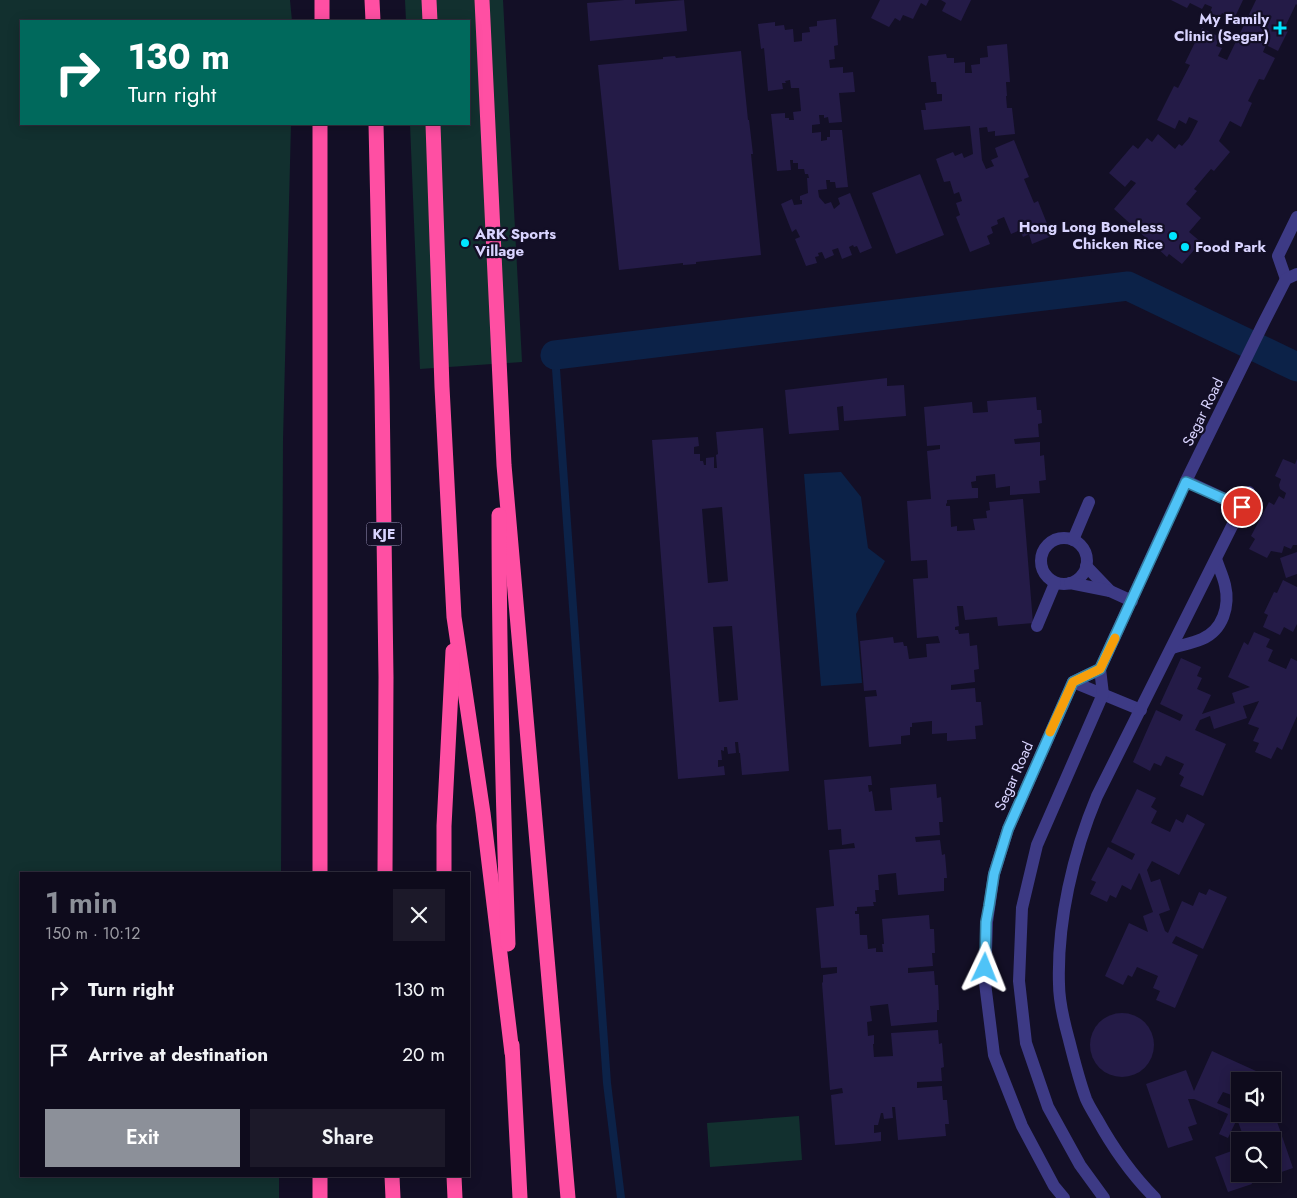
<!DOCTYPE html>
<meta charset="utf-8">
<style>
body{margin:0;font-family:Jost,sans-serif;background:#1c1929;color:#f1f3f6;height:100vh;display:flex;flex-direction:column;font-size:19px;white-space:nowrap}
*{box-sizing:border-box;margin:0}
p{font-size:16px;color:#9b9ba3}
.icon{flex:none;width:28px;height:28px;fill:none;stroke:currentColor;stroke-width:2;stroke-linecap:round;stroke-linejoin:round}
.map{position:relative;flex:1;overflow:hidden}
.details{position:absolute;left:20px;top:872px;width:450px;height:305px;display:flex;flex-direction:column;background:#0e0b1c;border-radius:0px;box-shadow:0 2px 12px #0003,0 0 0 1px #2e2b3b}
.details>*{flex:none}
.guide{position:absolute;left:20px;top:20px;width:450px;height:105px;border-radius:0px;box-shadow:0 2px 12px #0003,0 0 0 1px #2e2b3b;background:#00695c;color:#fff;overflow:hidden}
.fabs{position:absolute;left:1231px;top:1072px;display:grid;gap:10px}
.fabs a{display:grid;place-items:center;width:50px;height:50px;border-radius:0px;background:#0e0b1c;box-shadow:0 2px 12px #0003,0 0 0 1px #2e2b3b;font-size:25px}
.pin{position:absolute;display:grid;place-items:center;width:42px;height:42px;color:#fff;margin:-21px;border:2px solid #fff;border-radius:50%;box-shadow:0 1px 5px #0007}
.me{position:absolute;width:55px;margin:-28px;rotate:2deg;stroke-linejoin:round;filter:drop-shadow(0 0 4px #0008)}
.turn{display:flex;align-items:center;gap:18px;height:105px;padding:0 25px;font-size:22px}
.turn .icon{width:65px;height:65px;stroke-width:2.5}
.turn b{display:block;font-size:35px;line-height:42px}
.round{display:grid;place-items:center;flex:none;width:52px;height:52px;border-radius:0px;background:#1c1929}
.summary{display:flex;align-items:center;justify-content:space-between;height:85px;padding:0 25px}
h1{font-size:30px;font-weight:600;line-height:38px;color:#8c9099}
.action{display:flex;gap:10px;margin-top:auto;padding:10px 25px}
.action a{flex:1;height:58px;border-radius:0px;background:#8c9099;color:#fff;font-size:20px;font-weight:600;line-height:58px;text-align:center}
.action a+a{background:#1c1929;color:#f1f3f6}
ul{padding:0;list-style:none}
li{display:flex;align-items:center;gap:15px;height:65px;padding:0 25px}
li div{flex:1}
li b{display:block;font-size:19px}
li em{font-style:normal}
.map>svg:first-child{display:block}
.green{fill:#12302f}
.water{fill:#0c2248}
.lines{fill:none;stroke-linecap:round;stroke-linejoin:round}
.stream{stroke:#0c2248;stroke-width:8}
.canal{stroke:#0c2248;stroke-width:29}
.building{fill:#241b47;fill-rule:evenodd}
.service{stroke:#3d3a85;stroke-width:12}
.tertiary{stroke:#3d3a85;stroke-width:12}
.motorway{stroke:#ff4fa3;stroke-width:15}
.route-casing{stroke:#337fa1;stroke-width:12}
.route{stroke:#4fc3f7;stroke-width:9}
.slow{stroke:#f59e0b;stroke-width:9}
.poi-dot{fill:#00e5ff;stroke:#130f26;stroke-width:2}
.labels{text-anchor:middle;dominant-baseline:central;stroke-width:4.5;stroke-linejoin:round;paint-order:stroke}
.shield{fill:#130f26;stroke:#9e99be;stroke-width:1}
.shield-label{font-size:14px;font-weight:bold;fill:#d9d4ff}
.poi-label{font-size:15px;font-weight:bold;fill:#d9d4ff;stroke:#130f26;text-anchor:end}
.street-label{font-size:15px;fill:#d9d4ff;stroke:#130f26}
</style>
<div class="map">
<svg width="1297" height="1198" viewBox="0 0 1297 1198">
<rect width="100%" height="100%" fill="#130f26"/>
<g class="green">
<path d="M0 0H290L292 21H21V124H291L283 440 281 874H21V1176H279V1198H0Z"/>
<path d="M405 0H503L522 362 420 369 410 124H469V21H406Z"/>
<path d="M799 1116 802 1160 710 1167 707 1123Z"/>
</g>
<path class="water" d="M841 472 861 497 868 548 885 561 856 614 862 683 821 686 804 474Z"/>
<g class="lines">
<path class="stream" d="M555 355 607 1083 621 1198"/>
<path class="canal" d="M555 355 1128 286 1297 367"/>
</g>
<g class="building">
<path d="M624 0H635V4L684 0 687 31 590 41 587 3Z"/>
<path d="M880 0H929L926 6 921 3 913 19 903 15 900 21 895 18 889 27 871 18Z"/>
<path d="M941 0H971L961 21 942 11 946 3Z"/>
<path d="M1171 0H1243L1234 19 1222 13 1220 17 1210 13 1212 7 1205 4 1202 9 1190 3 1187 8Z"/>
<path d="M1256 0H1297V5L1296 4 1285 27 1289 29 1278 51 1266 45 1263 52 1275 58 1264 80 1259 79 1248 101 1252 103 1241 127 1230 121 1219 141 1230 152 1214 171 1211 169 1194 189 1197 191 1186 204 1201 218 1189 232 1201 242 1182 264 1169 254 1167 257 1114 209 1136 183 1131 180 1125 187 1109 173 1133 145 1138 149 1147 138 1152 142 1158 134 1175 149 1179 144 1182 146 1189 138 1198 121 1189 117 1186 124 1179 120 1175 129 1157 120 1174 86 1178 88 1190 65 1185 63 1202 28 1220 37 1216 46 1222 48 1218 56 1227 60Z"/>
<path d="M836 19 838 45 834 46 835 59 829 60 830 68 843 67V73L853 72 855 92 839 93 842 122 829 123 828 117 824 118V115H819L820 124 812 125V133L821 132V141L827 140V137H830V130H842L848 187 836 188 835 182H830V180H826L827 189 818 190 819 197 825 204 831 202 834 209 840 204 838 198 850 193 872 248 860 253 857 246 854 247 853 245 849 247 852 255 842 259 838 248 832 250 834 255 825 259 822 252 818 253 819 256 815 257 817 263 806 266 795 239 800 237 796 229 792 232 781 204 792 199 794 205 802 204V200H800V196L808 193 807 178H809L808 174H805L804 169H798V163H793V160H790L791 170 777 171 771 114 785 113V118H789V120H794L793 112 801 111 799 88H791L790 80 785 81 786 83H782L783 89 768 91 764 48 761 49 758 24 775 22V26L784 25 785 30 793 29 794 42 802 41V33L810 32 809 27 817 26V21Z"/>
<path d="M1007 44 1010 82H1006L1007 96H1006L1007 108H1012L1015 134 995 136V131L988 132 987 127 979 128 982 160 986 169 994 166 991 160 998 157 995 148 1014 140 1029 177 1024 179 1034 203 1038 201 1052 236 1032 244 1029 234 1023 237 1020 230 1011 234 1004 217 997 220 998 224 991 227 993 233 987 236 990 244 970 252 956 217 960 215 956 203 962 201 959 192 954 194 950 181 944 182 936 159 953 152 955 156 962 153 964 158 973 154 970 126 924 130 921 110H926L925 103 942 101V94H937L936 82H931L928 56 946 54 947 58H954V63L965 62V73H972L971 65 980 64V58L988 57 987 46Z"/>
<path d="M741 51 748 120H749L753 154H751L761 255 696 262V264L683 265V263L619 270 598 65 663 59V57L675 56 676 58Z"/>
<path d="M920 174 944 235 896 254 872 193Z"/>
<path d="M887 378V386L904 385 906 416 844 421 843 406 837 407 839 430 789 434 785 390Z"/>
<path d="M1036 397 1037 410H1041L1042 423 1038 424 1039 437 1014 439 1015 444 1040 442V456L1044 455 1046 480 1039 481 1040 493 1010 495V486L996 488 995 474 976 476V481L971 482 972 488H978V498L947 500V503L946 504V506H950L951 527 957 526V531L975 530 973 519 987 518 986 511 990 510 989 502 1023 499 1033 623 998 626 997 617 965 620 963 606H957L959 626 955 627V630H958L959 634 969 633 970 646 977 645 979 669 974 670 975 682 951 685V690L975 688 976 702H981L983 725 975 726 976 739 947 741V733L932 734V721L912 723V727H910V735L901 736V744L869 747 865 697 877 696 876 690 864 691 860 641 893 637 894 643 903 642 904 646H907L909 659 927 657 926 644 940 643 938 636 917 638 913 579 928 578 927 560 911 561 907 501 931 499 927 451 940 449V445L927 446 924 407 972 402 973 413 988 412 987 401Z"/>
<path d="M763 428 789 771 742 775 740 753H739L738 742H735L736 753 728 754 727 747H724V751L721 750 722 760H718V767L724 766 725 775 678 779 652 440 698 437 699 446 694 447V454H700V461H703L704 465H706V458L714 457V468H717L716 455 718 454 716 432ZM722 507 728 581 708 583 702 509ZM732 626 738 700 719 702 713 627Z"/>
<path d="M1283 459 1295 464 1297 459V545H1293L1291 549 1284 546 1282 553 1271 551 1267 558 1249 549 1255 539 1251 536 1269 502 1274 505 1279 496 1284 499 1286 493 1280 489 1279 485 1281 479 1275 476Z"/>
<path d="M1297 552V574L1286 578 1280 558Z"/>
<path d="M1283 580 1297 587V624L1293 632 1284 627 1280 635 1263 627 1268 615 1264 613 1274 592 1277 593Z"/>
<path d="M1254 632 1270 639 1266 647 1273 650 1268 661 1286 669 1291 658 1297 661V716L1282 750 1277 747 1271 759 1255 752 1259 743 1253 741 1259 728 1248 724 1259 701 1243 706 1247 718 1214 729 1210 716 1200 720 1195 730 1226 744 1203 796 1180 786 1184 777 1179 774 1184 764 1166 756 1161 766 1154 763 1150 771 1133 762 1156 710 1180 721 1183 715 1160 704 1181 658 1201 667 1197 676 1202 678 1197 689 1211 695 1202 714 1235 703 1232 693 1250 687 1228 677 1244 642 1248 645Z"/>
<path d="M871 776 872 785H868L869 792 872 791 875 811 892 810 890 788 936 784 937 798 941 797 943 822H939L940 835 915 837 916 842 940 840 942 855 945 854 947 878H944V891L898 895 896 873 878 875 879 890H875L876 902H873L874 906 857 907V911H855V914H859L860 935H867L868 949 876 948V952H883L882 944H884L882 919 929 915 930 929H934L935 953H932L933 966 908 968V973L934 971 935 985H938L939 1010H937V1022L891 1026 888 1004 870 1006 872 1021 867 1022 868 1036 874 1035V1044H873L874 1057 893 1056 891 1033 938 1030 939 1044 942 1043 944 1067 941 1068 942 1081 917 1082V1088L942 1086 943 1100H947L949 1124H945L946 1136 898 1140 895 1107H892L893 1118 884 1119 883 1113H881L878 1125H874V1133L881 1132V1141L850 1144 835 1145 831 1095 843 1093 842 1088 830 1090 822 983 823 982V975L837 973V967L821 968 816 908 834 906 829 850 855 848 854 843 842 845 841 829 828 830 824 780Z"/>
<path d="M1137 789 1156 798 1151 807 1157 811 1151 823 1170 832 1176 819 1183 823 1187 814 1205 824 1179 875 1152 861 1147 870 1151 882 1160 879 1170 910 1159 914 1165 931 1168 933 1182 901 1193 906 1199 892 1206 895 1209 889 1227 897 1203 949 1176 936 1172 943 1198 955 1175 1008 1156 1000 1160 991 1153 988 1158 976 1137 967 1132 977 1128 975 1123 985 1105 976 1129 923 1148 932 1143 916 1153 912 1140 874 1139 873 1131 890 1122 885 1116 898 1110 895 1107 902 1090 894 1096 882 1091 880 1108 847 1132 860 1135 854 1111 842Z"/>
<circle cx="1122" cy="1045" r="32"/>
<path d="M1212 1051 1267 1076 1265 1081H1240V1098L1223 1092 1217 1103 1240 1113V1114L1248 1116 1255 1114H1272L1273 1110 1293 1168 1270 1176 1269 1174H1272V1141H1245L1237 1119 1228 1138 1219 1134 1228 1114 1194 1099H1188L1197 1124 1188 1127 1193 1140 1168 1148 1146 1084 1186 1070 1194 1091Z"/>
<path d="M1240 1148V1174H1249L1252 1184 1228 1192 1215 1157Z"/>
</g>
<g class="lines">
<g class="service">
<path d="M1186 481 1242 507"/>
<circle cx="1064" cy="561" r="23"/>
<path d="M1073 540 1089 502"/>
<path d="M1086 566 1110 591"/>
<path d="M1070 583 1110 591 1132 601"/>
<path d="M1037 626 1055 583"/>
<path d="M1172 648C1182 645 1193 643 1202 639 1223 630 1230 606 1225 585 1223 576 1219 568 1216 559"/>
<path d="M1073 682 1141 710"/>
<path d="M1155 1198C1132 1175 1113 1148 1097 1119 1093 1112 1089 1106 1086 1099 1079 1080 1074 1060 1069 1040 1064 1022 1059 1003 1059 984 1057 922 1073 853 1097 796L1249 492"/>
</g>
<g class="tertiary">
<path d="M1286 279 1278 256 1297 217"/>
<path d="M1064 1198 1054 1186 1022 1126 994 1055 985 983 987 922 994 874 1008 829 1073 682 1100 669"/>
<path d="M1104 1198 1080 1165 1048 1107 1026 1043 1019 981 1022 908 1037 845 1103 694 1100 669 1186 481 1263 324 1286 279 1297 274"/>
</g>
<g class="motorway">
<path d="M372 0 373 21"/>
<path d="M429 0 430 21"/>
<path d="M482 0 504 465 568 1198"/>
<path d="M322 21V0"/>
<path d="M376 124 382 390 386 677 385 874"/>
<path d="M433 124 442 387 454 617 483 813 512 1053"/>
<path d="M499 515C499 658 503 801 508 944"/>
<path d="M320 874V124"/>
<path d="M444 874V826L453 651"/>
<path d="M512 1045 520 1198"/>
<path d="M320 1176V1198"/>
<path d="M392 1176 393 1198"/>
<path d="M454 1176 455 1198"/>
</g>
</g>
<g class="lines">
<defs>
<path id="route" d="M985 968 986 922 989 906 994 874 1008 829 1073 682 1100 669 1186 482 1242 507"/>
</defs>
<use href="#route" class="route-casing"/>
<use href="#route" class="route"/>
<path class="slow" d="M1050 732 1073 682 1100 669 1115 638"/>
</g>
<g class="poi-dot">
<path d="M1277.5 20.5h5v5h5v5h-5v5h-5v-5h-5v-5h5z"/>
<circle cx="1173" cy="236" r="5"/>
<circle cx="465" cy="243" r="5"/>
<circle cx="1185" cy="247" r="5"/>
</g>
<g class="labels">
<rect class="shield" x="366.5" y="522.5" width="35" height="23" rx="4"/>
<g class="shield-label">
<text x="384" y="534">KJE</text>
</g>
<g class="poi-label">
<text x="1269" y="19">My Family<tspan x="1269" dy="17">Clinic (Segar)</tspan></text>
<text x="1163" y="227">Hong Long Boneless<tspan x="1163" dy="17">Chicken Rice</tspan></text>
<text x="475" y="234" text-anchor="start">ARK Sports<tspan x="475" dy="17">Village</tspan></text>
<text x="1195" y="247" text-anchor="start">Food Park</text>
</g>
<g class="street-label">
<text transform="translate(1203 412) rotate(-64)">Segar Road</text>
<text transform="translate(1014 776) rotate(-66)">Segar Road</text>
</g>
</g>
</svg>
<div class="fabs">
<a><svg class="icon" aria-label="sound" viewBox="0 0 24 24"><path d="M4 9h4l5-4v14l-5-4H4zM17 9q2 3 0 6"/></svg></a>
<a><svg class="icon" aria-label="search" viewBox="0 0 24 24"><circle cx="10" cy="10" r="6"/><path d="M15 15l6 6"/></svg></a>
</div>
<div class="pin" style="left:1242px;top:507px;background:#d93025"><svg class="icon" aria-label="arrive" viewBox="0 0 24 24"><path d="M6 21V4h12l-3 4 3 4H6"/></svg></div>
<svg class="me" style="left:985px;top:968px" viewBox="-20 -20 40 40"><path d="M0-17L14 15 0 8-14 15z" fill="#4fc3f7" stroke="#fff" stroke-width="4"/></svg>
<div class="guide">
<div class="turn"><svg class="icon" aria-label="right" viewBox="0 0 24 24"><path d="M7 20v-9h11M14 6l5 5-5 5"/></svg><div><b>130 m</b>Turn right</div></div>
</div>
<section class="details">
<div class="summary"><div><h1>1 min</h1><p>150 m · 10:12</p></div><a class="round"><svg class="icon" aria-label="close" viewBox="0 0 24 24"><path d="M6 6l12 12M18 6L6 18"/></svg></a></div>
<ul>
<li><svg class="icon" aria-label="right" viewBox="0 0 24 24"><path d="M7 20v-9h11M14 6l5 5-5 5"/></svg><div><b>Turn right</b></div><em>130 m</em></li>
<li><svg class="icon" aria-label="arrive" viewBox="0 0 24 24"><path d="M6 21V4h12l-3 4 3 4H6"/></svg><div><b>Arrive at destination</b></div><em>20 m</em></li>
</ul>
<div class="action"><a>Exit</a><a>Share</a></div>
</section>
</div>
